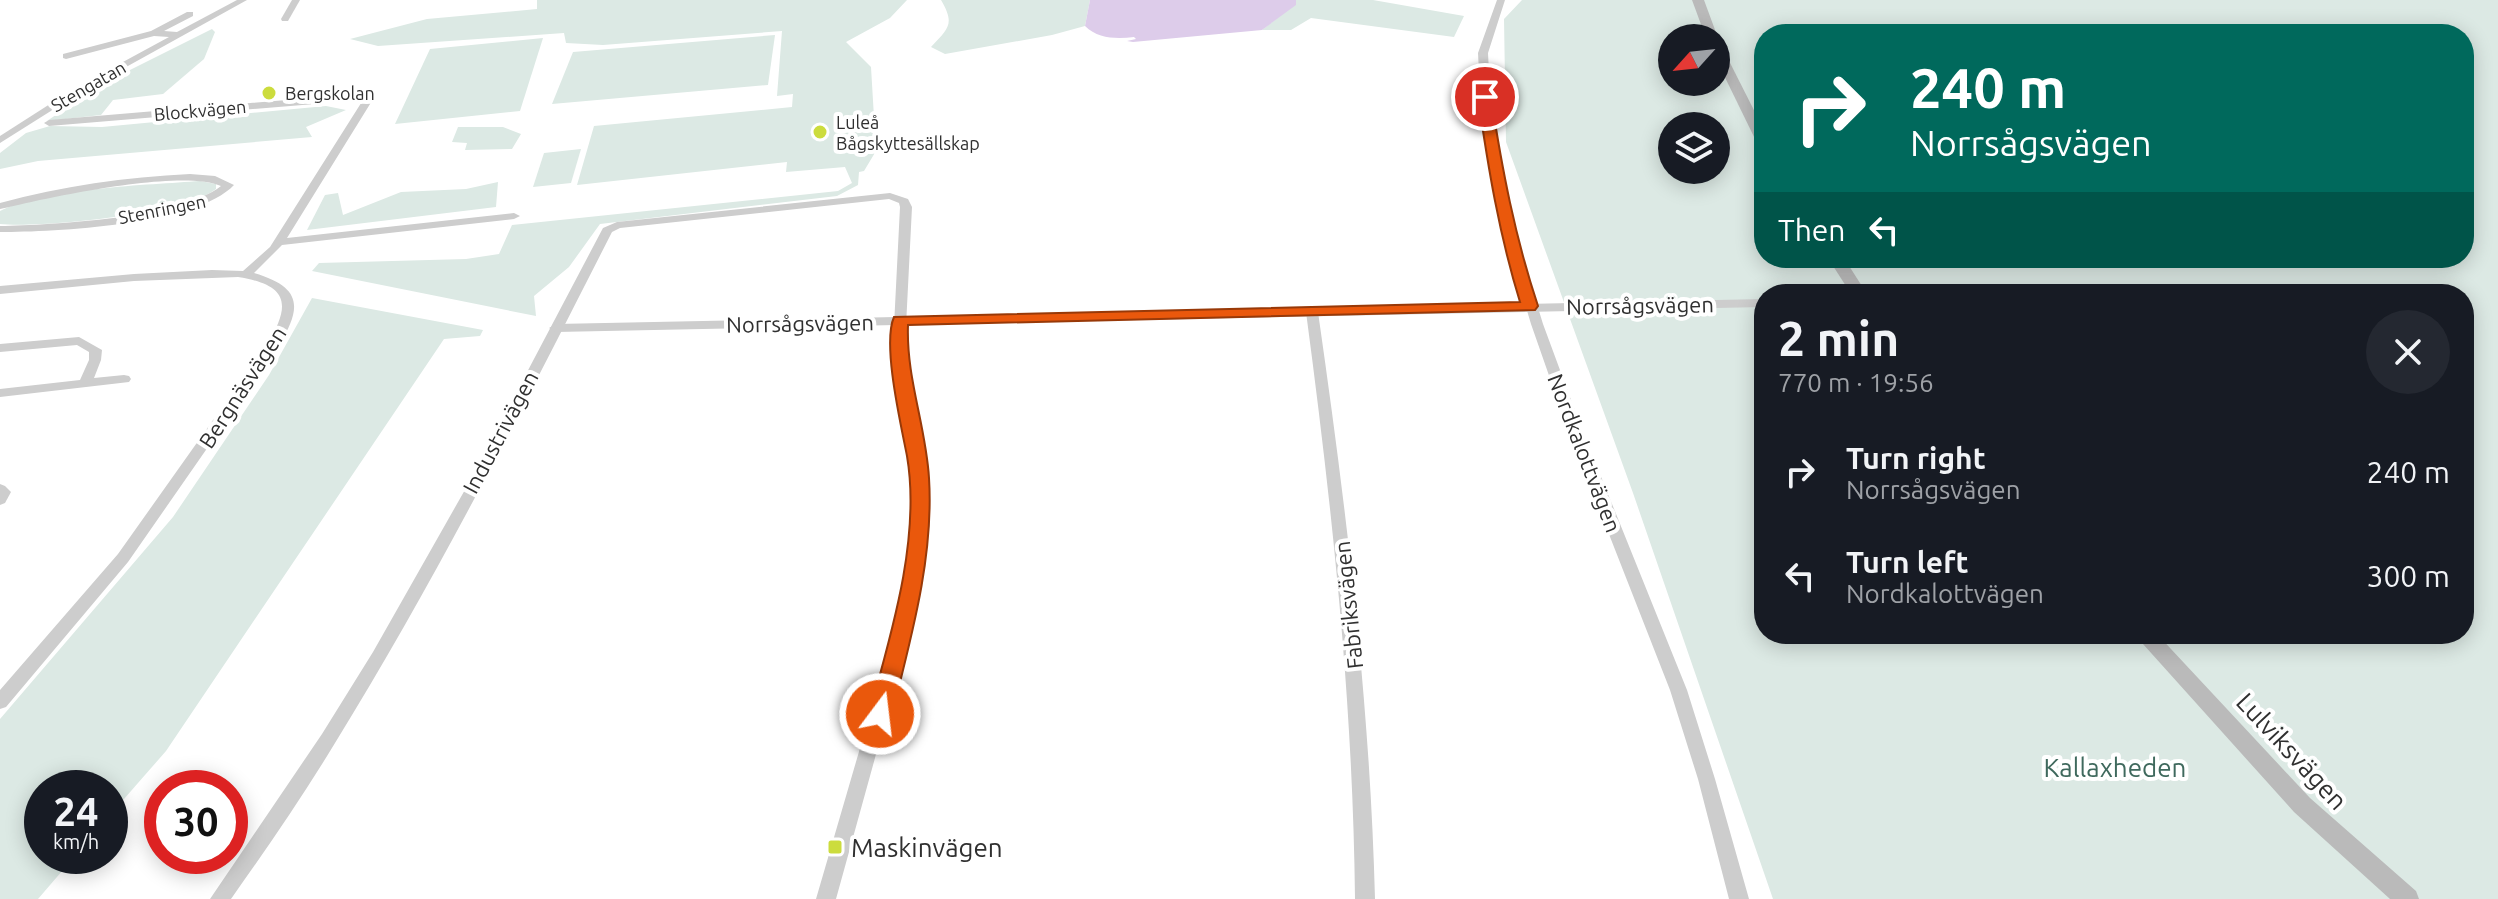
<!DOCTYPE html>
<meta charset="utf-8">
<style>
body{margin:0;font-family:Ubuntu,sans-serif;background:#242831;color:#f1f3f6;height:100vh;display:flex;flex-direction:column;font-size:30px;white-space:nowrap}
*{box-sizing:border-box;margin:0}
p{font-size:26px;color:#9ea1a6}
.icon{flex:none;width:44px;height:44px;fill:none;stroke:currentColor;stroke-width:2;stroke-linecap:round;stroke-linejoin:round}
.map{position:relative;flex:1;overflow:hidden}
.details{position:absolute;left:1754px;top:284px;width:720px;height:360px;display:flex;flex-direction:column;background:#171b24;border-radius:32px;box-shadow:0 4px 20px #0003}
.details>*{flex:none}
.banner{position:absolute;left:1754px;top:24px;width:720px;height:244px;border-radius:32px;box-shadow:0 4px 20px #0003;background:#00695c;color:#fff;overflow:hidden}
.needle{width:52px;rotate:243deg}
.buttons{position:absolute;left:1658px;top:24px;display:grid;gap:16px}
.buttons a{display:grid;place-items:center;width:72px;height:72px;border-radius:50%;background:#171b24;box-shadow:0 4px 20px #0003;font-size:40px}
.speed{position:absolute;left:24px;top:770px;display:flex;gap:16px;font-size:40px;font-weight:700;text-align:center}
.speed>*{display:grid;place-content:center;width:104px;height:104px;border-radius:50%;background:#171b24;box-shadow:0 4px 20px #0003;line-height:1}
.speed small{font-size:20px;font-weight:400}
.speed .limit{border:12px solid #d22;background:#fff;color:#111}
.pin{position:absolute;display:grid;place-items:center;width:68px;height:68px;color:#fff;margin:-34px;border:4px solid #fff;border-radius:50%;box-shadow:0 2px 8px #0007}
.me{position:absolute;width:88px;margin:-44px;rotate:15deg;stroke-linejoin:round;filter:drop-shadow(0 0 6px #0008)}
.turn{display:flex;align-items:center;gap:28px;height:168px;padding:0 24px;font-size:36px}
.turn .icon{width:104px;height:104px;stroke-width:2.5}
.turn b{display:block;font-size:56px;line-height:68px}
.then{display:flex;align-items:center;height:76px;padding:0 24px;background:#0003;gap:16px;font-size:30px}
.round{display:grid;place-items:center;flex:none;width:84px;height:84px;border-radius:42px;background:#242831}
.head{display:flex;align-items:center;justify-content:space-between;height:136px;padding:0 24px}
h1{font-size:48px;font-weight:600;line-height:60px}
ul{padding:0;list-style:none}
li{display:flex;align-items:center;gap:24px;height:104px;padding:0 24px}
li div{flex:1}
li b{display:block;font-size:30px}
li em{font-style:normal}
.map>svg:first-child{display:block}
.green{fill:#dce9e4;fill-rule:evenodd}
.water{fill:#ddccea}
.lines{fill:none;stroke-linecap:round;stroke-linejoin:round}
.minor{fill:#cdcdcd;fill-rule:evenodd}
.tertiary{fill:#cdcdcd;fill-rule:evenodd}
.secondary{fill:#bababa;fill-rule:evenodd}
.route{fill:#ea580c;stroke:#983908;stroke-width:2}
.poi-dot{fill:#ccdc3d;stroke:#fff;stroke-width:3}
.labels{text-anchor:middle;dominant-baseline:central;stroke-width:8;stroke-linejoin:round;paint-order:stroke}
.far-street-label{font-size:18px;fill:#303030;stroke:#fff}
.far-poi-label{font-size:18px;fill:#303030;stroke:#fff;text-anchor:start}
.street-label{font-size:22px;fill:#303030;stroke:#fff}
.near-street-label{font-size:26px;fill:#303030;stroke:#fff}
.near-park-label{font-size:26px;fill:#3f695d;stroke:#fff}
.near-poi-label{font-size:26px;fill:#303030;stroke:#fff;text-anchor:start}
</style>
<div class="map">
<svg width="2498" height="899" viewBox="0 0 2498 899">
<rect width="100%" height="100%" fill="#fff"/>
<g class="green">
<path d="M537 0H907L890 18 846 42 871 67 876 151 864 171 859 172 858 185 837 196 600 224 569 267 534 296 536 316 312 271 319 263 466 259 499 254 512 225 838 191 852 183 845 167 786 172 787 162 577 185 594 126 792 107 793 94 777 96 782 31 603 45 566 43 564 33 378 46 350 39 427 19 537 9Z"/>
<path d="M941 0H1090L1085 26 1052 35 945 54 931 47C949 28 955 24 941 0Z"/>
<path d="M1217 0H1373L1464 16 1454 37 1311 18 1291 30H1262L1281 15Z"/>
<path d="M1522 0H2498V899H1773L1633 493 1506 142 1504 19ZM1764 34H2464V258H1764ZM1672 38H1716V82H1672ZM1672 126H1716V170H1672ZM1764 294H2464V634H1764Z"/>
<path d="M212 29 215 32 204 59 163 94 113 100 101 115 47 121 98 86Z"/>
<path d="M775 35 768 85 552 104 573 52Z"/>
<path d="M543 38 520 111 395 124 430 49Z"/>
<path d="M326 106 346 110 306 127 312 137 38 161 0 169V153L26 133 50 126 102 127Z"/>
<path d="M458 127H503L521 134 512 149 465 150 467 143 452 142Z"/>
<path d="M581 149 571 183 533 187 544 153Z"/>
<path d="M200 181 216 184V189C184 214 43 228 0 224V211C45 188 148 185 200 181Z"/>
<path d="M498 182 496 207 307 230 325 195 338 193 343 215 401 192 466 189Z"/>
<path d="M312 298 483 330 480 336 444 339 166 751 110 815V788H42V856H75L38 899H0V719L173 517 269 375Z"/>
</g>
<path class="water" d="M1090 0H1296V5L1262 30 1133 42 1127 41 1136 39 1134 37C1117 39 1098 39 1085 26Z"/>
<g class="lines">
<g class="minor">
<path d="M237 0H247L81 92 0 143V136L75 88 169 37 154 36 66 59 63 58V54L151 31 187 12H193V16L164 31 177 32Z"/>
<path d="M292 0H300L288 21H282L281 19Z"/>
<path d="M1497 0H1505L1488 53 1492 130 1512 223 1543 324 1581 427 1687 690 1715 779 1749 899H1729L1698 779 1670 690 1567 427 1531 324 1501 223 1482 130 1478 53Z"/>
<path d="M370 93 375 96 287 238 514 213 520 216 514 219 282 245 254 273C301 287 303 306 279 345L128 562 6 707 0 709V690L118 554 267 344C292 304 288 285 238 277L134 281 0 294V286L134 274 212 270 243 271 270 247 363 100 49 126 44 123 49 120Z"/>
<path d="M190 174 215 176 234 185C196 225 55 232 0 232V226C53 225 181 218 221 186 181 168 46 198 0 209V203C62 186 126 177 190 174Z"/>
<path d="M890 193 908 199 912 207 905 346 927 475V528L909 635 836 899H816L893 635 913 528V475L893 346 900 207 899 203 889 199 620 228 612 232C524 405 437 578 335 743 303 796 267 848 231 899H210L322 734 373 652 466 488 603 228 617 222Z"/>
<path d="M1312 308 1318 312C1346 507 1370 702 1375 899H1355C1353 702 1332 507 1306 312Z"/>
<path d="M79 337 102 350 101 360 94 378 124 375 129 376 131 379 129 382 0 397V389L80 380 89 360V352L77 345 0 352V344Z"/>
<path d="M0 484 5 486 11 492 5 503 0 505Z"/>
</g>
<path class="tertiary" d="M1764 299V307L556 332 549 328 556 324Z"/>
<g class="secondary">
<path d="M1692 0H1704L1718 38 1716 40V38H1706Z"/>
<path d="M1716 43 1722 47 1764 130V147L1757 143 1716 59Z"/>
<path d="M1828 258H1844L1867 294H1851Z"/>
<path d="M2134 634H2157L2310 798 2416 891 2419 899H2390L2294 812Z"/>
</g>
</g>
<path class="route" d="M1485 94 1491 97C1502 169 1515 237 1538 306L1535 310 908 325C906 378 926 426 929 478 934 557 911 638 892 714L888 720 880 723 873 720 869 714C891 635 921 538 907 456 901 425 882 344 894 317L1520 302C1499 234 1488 167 1478 97Z"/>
<g class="poi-dot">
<circle cx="269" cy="93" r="8"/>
<circle cx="820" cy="132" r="8"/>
<rect x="827" y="839" width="16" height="16" rx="4"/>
</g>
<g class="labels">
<g class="far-street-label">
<text transform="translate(88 86) rotate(-30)">Stengatan</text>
<text transform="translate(200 110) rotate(-5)">Blockvägen</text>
<text transform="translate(162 209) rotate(-11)">Stenringen</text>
</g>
<g class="far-poi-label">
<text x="285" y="93">Bergskolan</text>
<text x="836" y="122">Luleå<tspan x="836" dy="21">Bågskyttesällskap</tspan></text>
</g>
<g class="street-label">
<text transform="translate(1640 305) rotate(-1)">Norrsågsvägen</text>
<text transform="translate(800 323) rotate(-1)">Norrsågsvägen</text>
<text transform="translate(242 387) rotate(-57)">Bergnäsvägen</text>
<text transform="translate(500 432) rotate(-62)">Industrivägen</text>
<text transform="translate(1585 453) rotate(69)">Nordkalottvägen</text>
<text transform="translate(1348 605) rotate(-96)">Fabriksvägen</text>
</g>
<g class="near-street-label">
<text transform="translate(2292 751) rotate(47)">Lulviksvägen</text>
</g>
<g class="near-park-label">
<text x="2115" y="767">Kallaxheden</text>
</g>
<g class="near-poi-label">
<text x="851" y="847">Maskinvägen</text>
</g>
</g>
</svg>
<div class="buttons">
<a><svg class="needle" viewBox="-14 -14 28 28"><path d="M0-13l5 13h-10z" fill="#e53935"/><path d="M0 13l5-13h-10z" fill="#9ea1a6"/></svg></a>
<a><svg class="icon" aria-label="layers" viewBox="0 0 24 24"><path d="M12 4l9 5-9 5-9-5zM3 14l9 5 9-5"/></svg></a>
</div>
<div class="speed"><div>24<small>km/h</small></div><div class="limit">30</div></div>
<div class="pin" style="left:1485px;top:97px;background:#d93025"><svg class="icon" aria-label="arrive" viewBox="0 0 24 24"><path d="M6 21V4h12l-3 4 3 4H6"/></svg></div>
<svg class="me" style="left:880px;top:714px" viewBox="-20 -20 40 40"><circle r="17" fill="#ea580c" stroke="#fff" stroke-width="3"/><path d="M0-11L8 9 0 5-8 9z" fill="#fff"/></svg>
<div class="banner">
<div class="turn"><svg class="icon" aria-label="right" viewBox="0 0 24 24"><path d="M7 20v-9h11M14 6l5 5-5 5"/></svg><div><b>240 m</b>Norrsågsvägen</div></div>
<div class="then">Then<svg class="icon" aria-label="left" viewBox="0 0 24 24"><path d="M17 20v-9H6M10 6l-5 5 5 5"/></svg></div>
</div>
<section class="details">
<div class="head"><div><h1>2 min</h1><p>770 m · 19:56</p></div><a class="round"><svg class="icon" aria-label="close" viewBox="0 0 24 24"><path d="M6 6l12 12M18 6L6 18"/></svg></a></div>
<ul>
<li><svg class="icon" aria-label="right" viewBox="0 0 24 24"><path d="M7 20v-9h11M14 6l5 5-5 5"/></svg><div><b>Turn right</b><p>Norrsågsvägen</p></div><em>240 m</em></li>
<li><svg class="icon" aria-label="left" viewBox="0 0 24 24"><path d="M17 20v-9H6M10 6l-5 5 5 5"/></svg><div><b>Turn left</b><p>Nordkalottvägen</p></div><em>300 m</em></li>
</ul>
</section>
</div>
